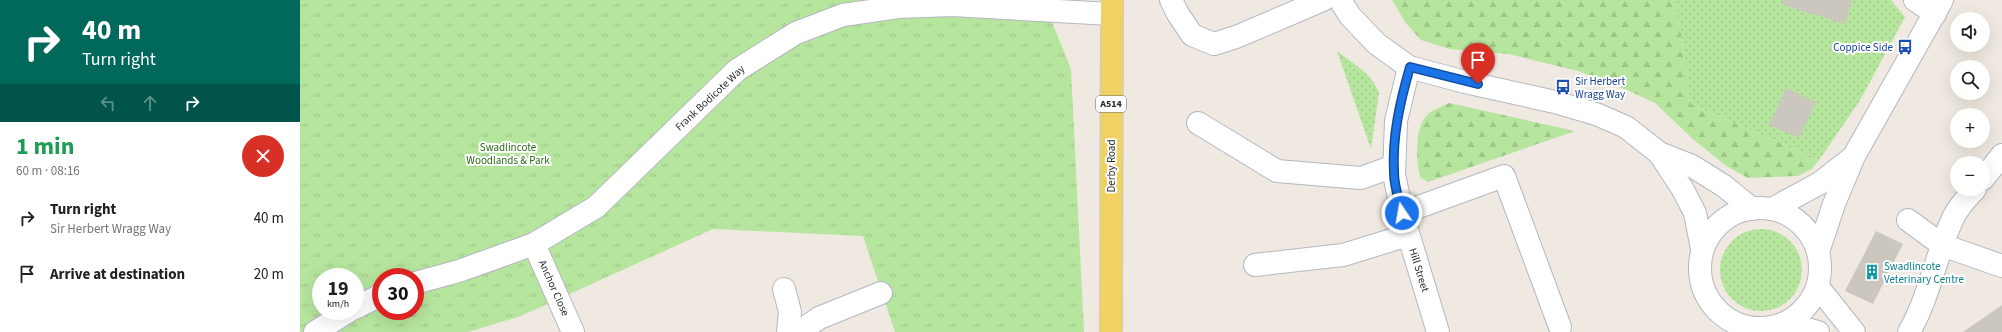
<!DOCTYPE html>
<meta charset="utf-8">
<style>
body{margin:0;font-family:"Source Sans 3",sans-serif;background:#f2f2f2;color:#202124;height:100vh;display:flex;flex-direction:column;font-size:15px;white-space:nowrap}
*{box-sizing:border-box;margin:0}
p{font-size:13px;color:#757577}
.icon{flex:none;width:22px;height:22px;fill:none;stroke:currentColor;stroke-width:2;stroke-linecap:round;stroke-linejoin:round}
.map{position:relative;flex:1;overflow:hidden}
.panel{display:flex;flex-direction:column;background:#fff;width:300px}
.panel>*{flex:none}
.top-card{background:#00695c;color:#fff;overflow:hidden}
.controls{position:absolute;left:1650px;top:12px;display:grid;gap:8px}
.controls a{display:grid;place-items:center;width:40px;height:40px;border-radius:50%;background:#fff;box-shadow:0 4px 16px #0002;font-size:20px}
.speed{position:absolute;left:12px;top:268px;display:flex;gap:8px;font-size:20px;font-weight:700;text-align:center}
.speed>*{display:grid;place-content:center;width:52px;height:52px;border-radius:50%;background:#fff;box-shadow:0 4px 16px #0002;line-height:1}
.speed small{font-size:10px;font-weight:400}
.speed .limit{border:6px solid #d22;background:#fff;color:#111}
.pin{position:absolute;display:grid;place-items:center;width:34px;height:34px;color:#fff;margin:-41px -17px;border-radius:50% 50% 50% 0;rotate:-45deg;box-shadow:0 0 4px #0007}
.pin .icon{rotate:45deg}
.me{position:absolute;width:44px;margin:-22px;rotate:348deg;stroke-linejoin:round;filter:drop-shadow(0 0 3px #0008)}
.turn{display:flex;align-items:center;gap:14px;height:84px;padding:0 16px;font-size:18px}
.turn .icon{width:52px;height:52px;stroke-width:2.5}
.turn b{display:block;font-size:28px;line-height:34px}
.lanes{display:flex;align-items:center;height:38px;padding:0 16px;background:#0003;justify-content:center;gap:20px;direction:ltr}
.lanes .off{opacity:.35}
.round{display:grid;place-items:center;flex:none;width:42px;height:42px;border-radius:21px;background:#f2f2f2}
.head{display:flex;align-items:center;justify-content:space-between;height:68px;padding:0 16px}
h1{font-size:24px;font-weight:700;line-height:30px;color:#1e9e55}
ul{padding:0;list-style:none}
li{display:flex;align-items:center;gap:12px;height:56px;padding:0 16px}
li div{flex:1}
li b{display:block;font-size:15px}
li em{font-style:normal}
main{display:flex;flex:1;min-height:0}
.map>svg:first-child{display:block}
.grass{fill:url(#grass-dots)}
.forest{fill:url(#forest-firs)}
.park{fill:url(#park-tufts);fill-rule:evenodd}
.building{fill:#cbc7bf}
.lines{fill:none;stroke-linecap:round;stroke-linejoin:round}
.minor-casing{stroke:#b4b7c1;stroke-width:24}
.major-casing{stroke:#c9c9c9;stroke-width:24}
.minor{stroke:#fff;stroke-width:22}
.major{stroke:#f2d163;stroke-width:22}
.route-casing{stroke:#114b97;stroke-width:10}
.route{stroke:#1a73e8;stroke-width:7}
.labels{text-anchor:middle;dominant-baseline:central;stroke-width:4;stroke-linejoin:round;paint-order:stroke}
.shield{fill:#fff;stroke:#6d6d6d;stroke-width:1}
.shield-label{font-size:10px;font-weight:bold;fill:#2e2e2e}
.transit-label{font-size:11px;fill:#164399;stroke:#fff;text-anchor:end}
.street-label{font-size:11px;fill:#2e2e2e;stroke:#fff}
.park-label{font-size:11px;fill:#2c6e1b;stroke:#fff}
.culture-label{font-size:11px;fill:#0d838f;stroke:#fff;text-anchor:start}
</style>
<main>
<section class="panel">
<div class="top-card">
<div class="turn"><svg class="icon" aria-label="right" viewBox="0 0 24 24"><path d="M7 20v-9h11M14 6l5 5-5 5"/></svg><div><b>40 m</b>Turn right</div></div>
<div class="lanes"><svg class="icon off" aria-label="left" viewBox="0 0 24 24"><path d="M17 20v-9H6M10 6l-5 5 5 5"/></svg><svg class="icon off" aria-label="ahead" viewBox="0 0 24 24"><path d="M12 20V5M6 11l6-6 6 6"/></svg><svg class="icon" aria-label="right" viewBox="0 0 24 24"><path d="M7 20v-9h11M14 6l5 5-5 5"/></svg></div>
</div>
<div class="head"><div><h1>1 min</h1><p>60 m · 08:16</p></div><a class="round" style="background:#d93025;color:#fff"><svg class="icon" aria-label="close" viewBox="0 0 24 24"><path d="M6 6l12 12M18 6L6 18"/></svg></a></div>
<ul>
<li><svg class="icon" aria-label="right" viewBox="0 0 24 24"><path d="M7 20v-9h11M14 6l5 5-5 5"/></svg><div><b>Turn right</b><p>Sir Herbert Wragg Way</p></div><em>40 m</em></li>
<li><svg class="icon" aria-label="arrive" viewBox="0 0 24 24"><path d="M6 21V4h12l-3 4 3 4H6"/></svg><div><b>Arrive at destination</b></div><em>20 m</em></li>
</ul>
</section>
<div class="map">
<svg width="1702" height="332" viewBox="0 0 1702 332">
<defs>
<pattern id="grass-dots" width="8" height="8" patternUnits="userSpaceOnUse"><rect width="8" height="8" fill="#b6e59e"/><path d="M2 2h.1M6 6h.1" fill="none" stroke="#9dc588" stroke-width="1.8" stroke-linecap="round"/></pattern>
<pattern id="forest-firs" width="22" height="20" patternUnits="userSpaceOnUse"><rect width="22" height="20" fill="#b6e59e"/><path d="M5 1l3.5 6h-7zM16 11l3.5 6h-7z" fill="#9dc588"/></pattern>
<pattern id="park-tufts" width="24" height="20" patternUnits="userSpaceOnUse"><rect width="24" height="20" fill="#b6e59e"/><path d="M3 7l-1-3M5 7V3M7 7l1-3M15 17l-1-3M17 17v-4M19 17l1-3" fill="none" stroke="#9dc588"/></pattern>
</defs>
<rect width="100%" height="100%" fill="#efe9e1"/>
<g class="grass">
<path d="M1376 0H1591L1605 17 1559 102 1519 160 1391 104Z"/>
<path d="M1037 51C1052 63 1073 74 1079 93L1071 149Z"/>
<circle cx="1461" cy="270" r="41"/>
</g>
<g class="forest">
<path d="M1092 0H1376L1391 104 1519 160 1512 169 1498 176 1448 178 1426 166 1394 140 1355 103 1327 90 1278 71 1208 54 1150 49 1121 40 1105 22Z"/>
<path d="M1149 103 1275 131 1128 182 1120 177C1116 160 1114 126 1129 113 1135 109 1143 106 1149 103Z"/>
</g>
<path class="park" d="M0 0H743L771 69 784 332H595L563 236 413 229 221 316 168 332H0ZM21 277H55V311H21ZM81 277H115V311H81Z"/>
<g class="building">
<path d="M1483 0H1552L1545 24 1483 5Z"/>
<path d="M1486 88 1516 102 1499 138 1469 125Z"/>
<path d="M1576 231 1603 244 1573 304 1545 291Z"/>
<path d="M1702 305V332H1663Z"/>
</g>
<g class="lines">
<defs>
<g id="minor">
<path d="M871 0 878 14 892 35 914 44 936 37 1023 0"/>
<path d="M1040 0 1050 16 1077 44 1109 67 1165 82 1255 102 1296 114 1326 127 1359 153 1392 166 1424 186 1452 209"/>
<path d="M1615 0 1635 14"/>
<path d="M1109 67 1096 121 1094 174 1102 213 1138 332"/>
<path d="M898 123 977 171 1061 178 1094 166"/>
<path d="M1359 153 1382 188 1395 213 1402 249"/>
<path d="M1683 179 1702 155"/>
<circle cx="1460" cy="268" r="60"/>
<path d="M1472 209 1520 183 1552 158"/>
<path d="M1102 213 1204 176 1260 327"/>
<path d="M1608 220 1642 245 1702 266"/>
<path d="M234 244 273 332"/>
<path d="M1518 252 1534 204 1554 156 1642 0"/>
<path d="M955 265 1043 255 1108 235"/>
<path d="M115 283 159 271 234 244 296 207 437 70 496 33 543 15 598 7 652 5 811 14"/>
<path d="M1518 287 1554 332"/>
<path d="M484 289 490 312 488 332"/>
<path d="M55 308 81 295"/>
<path d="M1485 323 1518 332"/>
<path d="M15 332 49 311"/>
<path d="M499 332 519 318 581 293"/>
<path d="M1609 332C1630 296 1636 253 1654 216 1659 206 1668 197 1675 189"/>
</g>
<path id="major" d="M811 332 812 0"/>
</defs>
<use href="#minor" class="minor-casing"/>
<use href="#major" class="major-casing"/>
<use href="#minor" class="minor"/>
<use href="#major" class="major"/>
</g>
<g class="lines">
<defs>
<path id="route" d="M1102 213C1099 200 1094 186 1094 173 1092 136 1100 102 1110 67L1178 84"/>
</defs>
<use href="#route" class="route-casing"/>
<use href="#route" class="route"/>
</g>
<defs>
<symbol id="bus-bare" viewBox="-9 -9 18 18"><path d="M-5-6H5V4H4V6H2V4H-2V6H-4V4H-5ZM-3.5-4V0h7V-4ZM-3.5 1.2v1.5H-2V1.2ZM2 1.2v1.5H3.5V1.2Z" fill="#1a4fb4" stroke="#fff" stroke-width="2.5" paint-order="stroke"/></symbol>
<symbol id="building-bare" viewBox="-9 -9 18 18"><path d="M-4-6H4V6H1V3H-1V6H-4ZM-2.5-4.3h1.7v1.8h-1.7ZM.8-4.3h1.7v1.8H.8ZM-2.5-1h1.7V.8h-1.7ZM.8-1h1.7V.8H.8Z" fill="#0f9aa8" stroke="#fff" stroke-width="2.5" paint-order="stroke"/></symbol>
</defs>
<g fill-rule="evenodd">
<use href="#bus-bare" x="1594" y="36" width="22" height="22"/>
<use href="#bus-bare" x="1252" y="76" width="22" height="22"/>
<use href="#building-bare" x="1561" y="261" width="22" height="22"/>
</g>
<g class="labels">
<rect class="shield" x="796" y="96" width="30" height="16" rx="3"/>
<g class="shield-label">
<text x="811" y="104">A514</text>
</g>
<g class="transit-label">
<text x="1593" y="47">Coppice Side</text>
<text x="1275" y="81" text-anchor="start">Sir Herbert<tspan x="1275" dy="13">Wragg Way</tspan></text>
</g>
<g class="street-label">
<text transform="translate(410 98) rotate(-43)">Frank Bodicote Way</text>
<text transform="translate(811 166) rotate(-90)">Derby Road</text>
<text transform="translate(1119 270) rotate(73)">Hill Street</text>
<text transform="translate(254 288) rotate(66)">Anchor Close</text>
</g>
<g class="park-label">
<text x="208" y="147">Swadlincote<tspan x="208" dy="13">Woodlands &amp; Park</tspan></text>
</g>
<g class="culture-label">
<text x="1584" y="266">Swadlincote<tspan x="1584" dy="13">Veterinary Centre</tspan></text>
</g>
</g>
</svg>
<div class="controls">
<a><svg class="icon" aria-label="sound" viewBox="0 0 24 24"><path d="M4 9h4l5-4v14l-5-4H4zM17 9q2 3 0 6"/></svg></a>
<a><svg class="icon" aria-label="search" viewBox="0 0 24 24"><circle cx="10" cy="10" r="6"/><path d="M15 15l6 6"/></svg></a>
<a>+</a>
<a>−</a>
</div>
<div class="speed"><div>19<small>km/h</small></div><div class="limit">30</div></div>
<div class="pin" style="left:1178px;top:84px;background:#d93025"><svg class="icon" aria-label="arrive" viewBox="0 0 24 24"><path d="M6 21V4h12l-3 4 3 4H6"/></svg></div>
<svg class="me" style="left:1102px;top:213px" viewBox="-20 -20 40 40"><circle r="17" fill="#1a73e8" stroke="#fff" stroke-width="3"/><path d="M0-11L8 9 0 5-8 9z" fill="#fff"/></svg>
</div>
</main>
